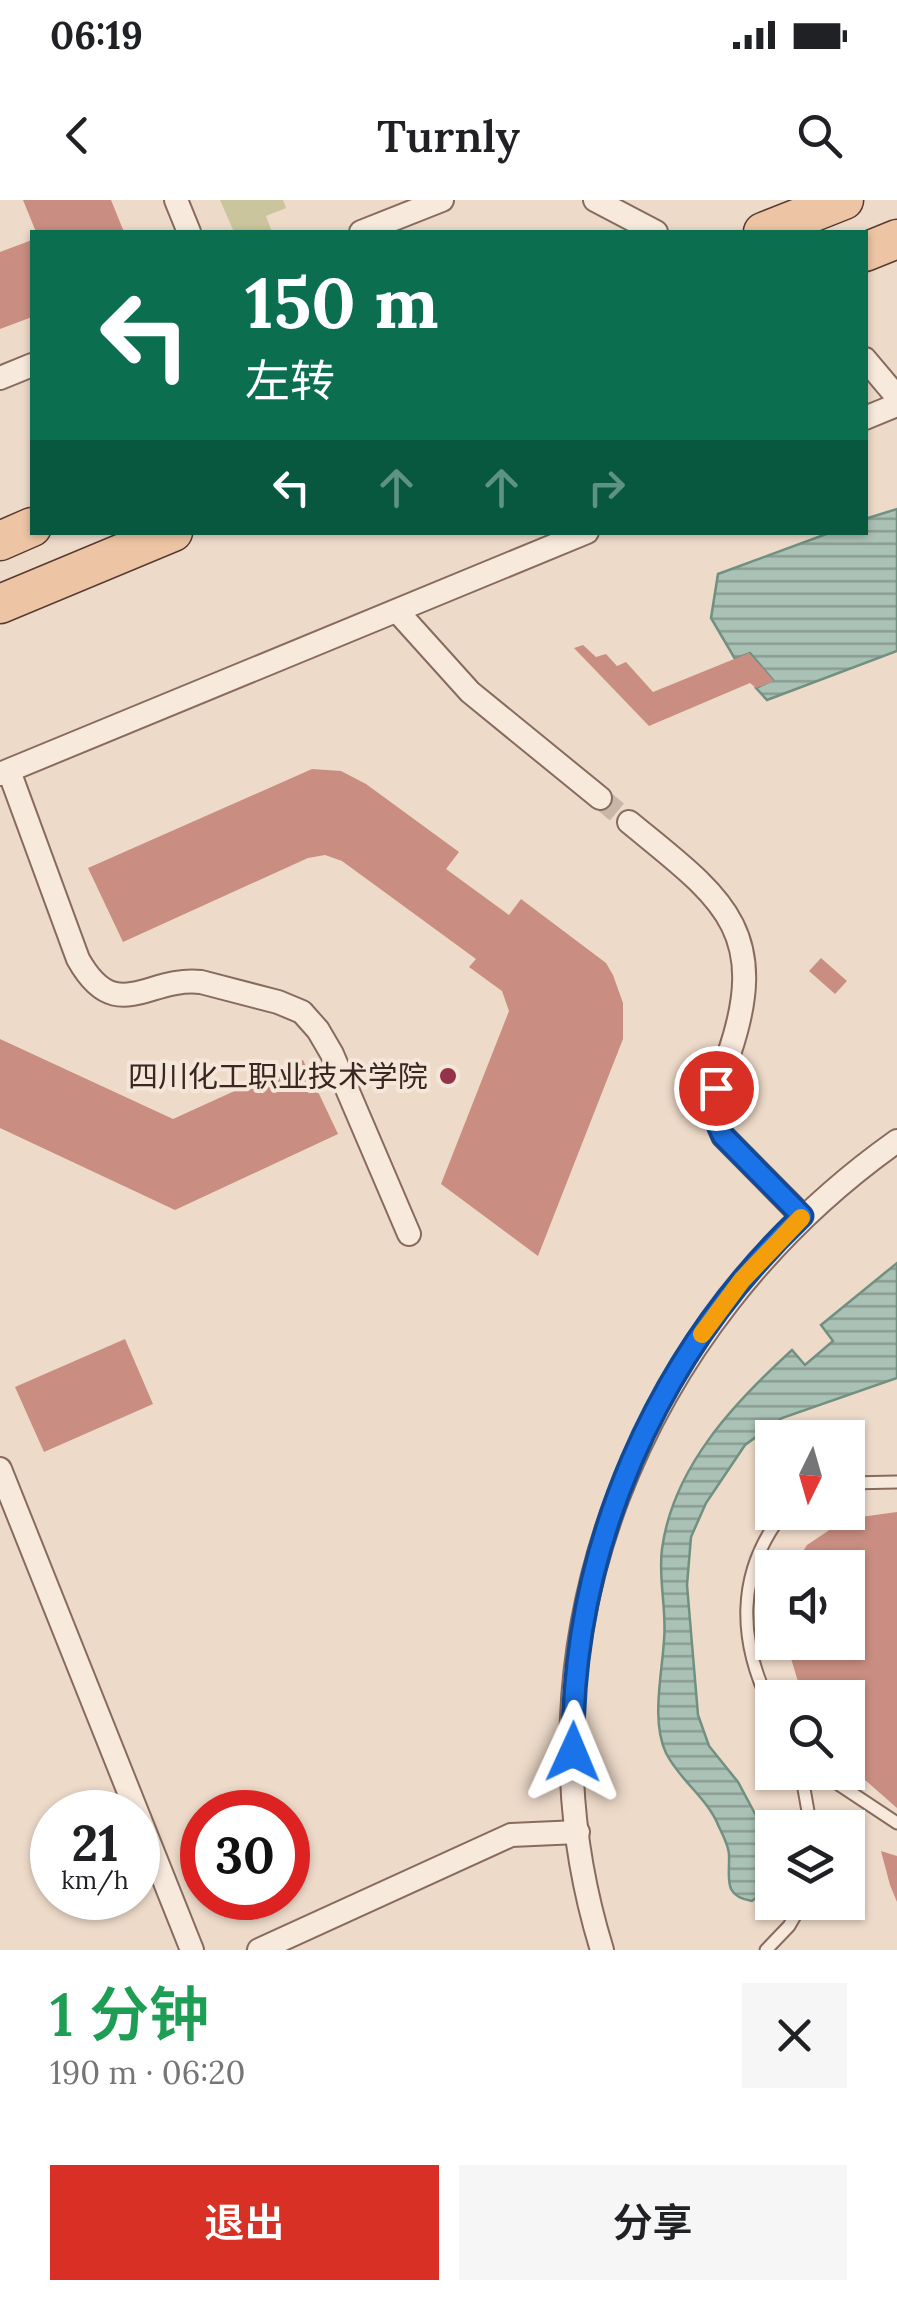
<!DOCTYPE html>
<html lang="zh">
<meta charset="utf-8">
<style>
body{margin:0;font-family:Lora,"Noto Sans SC",serif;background:#f6f6f6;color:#202124;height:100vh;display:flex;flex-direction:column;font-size:38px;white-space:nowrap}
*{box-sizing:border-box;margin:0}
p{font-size:32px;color:#757577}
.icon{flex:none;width:55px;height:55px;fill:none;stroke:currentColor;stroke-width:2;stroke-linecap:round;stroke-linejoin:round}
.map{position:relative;height:1750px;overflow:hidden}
.drawer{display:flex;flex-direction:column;background:#fff;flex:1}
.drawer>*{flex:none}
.guide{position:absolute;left:30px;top:30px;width:838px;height:305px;border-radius:0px;box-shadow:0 2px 8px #0004;background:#0b6e4f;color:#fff;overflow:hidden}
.needle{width:65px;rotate:185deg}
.buttons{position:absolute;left:755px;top:1220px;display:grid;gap:20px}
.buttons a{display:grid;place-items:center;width:110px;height:110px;border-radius:0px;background:#fff;box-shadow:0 2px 8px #0004;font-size:50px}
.speed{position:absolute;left:30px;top:1590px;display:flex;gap:20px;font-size:50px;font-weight:700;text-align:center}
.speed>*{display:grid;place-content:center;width:130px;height:130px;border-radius:50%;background:#fff;box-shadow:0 2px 8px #0004;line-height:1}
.speed small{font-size:25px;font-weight:400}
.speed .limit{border:15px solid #d22;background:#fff;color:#111}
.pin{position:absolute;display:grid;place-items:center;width:85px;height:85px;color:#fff;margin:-42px;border:5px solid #fff;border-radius:50%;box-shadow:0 2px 10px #0007}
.me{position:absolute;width:110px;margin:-55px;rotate:1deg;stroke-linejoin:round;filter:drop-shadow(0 0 8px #0008)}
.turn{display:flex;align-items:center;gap:35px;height:210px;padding:0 50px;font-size:45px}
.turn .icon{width:130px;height:130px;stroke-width:2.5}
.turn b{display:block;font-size:70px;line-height:85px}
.lanes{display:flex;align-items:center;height:95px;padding:0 50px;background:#0003;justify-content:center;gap:50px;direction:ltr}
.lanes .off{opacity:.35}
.round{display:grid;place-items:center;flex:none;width:105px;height:105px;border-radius:0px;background:#f6f6f6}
.headline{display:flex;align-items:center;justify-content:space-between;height:170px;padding:0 50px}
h1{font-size:60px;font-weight:600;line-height:75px;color:#1e9e55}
.button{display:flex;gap:20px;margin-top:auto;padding:20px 50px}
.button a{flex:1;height:115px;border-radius:0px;background:#d93025;color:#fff;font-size:40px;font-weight:600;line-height:115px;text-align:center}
.button a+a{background:#f6f6f6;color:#202124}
.status{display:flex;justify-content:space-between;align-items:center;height:70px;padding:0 50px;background:#fff;direction:ltr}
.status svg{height:28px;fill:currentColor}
header{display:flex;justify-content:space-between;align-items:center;height:130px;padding:0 50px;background:#fff;font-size:45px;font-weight:600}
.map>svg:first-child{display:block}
.grass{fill:#cbc59d}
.water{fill:url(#water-rules);stroke:#709080;stroke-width:2.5}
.building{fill:#c98e81}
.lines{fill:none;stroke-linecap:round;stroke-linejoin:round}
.street-tunnel{stroke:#c9b6a7;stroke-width:22;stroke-dasharray:22 11;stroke-linecap:butt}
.lane-casing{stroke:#886b5f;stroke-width:15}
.street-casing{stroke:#886b5f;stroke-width:26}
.primary-casing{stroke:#573b32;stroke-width:41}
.lane{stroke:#f8e9dd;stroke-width:11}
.street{stroke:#f8e9dd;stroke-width:22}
.primary{stroke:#edc5a4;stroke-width:38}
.route-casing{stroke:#114b97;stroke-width:25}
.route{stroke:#1a73e8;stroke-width:18}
.slow{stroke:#f59e0b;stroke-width:18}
.poi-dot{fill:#94324a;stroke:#f4e6d9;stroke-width:4}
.labels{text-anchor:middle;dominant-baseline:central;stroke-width:8;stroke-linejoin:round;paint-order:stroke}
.poi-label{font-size:30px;fill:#3a2721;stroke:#f4e6d9;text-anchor:end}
</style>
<div class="status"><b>06:19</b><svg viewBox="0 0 49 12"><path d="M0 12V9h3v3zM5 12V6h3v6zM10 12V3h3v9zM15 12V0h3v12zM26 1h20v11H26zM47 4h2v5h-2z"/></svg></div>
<header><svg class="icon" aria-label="back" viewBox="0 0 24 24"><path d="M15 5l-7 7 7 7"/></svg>Turnly<svg class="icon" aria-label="search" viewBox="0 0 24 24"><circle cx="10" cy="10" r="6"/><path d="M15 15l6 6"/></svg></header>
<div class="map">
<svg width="897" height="1750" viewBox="0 0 897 1750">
<defs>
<pattern id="water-rules" width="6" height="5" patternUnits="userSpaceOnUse" patternTransform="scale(2.5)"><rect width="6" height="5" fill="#aac1b5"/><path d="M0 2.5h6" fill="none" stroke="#8b9d93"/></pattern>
</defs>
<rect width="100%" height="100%" fill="#eddac9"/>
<path class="grass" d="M220 0H283L286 8 266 16 272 32H234Z"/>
<g class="water">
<path d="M897 309V451L767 500 756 488 773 480 750 453 735 459 711 418 718 374 829 333 865 332V319Z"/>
<path d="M897 1063V1178L782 1218 745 1245 706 1303 691 1337 687 1385 698 1515 709 1546 738 1582 761 1625 770 1650 763 1692 752 1701C722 1696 730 1678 729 1655 729 1647 723 1635 719 1627 707 1597 680 1581 666 1553 651 1521 662 1475 664 1440 667 1410 658 1379 662 1349 673 1267 734 1203 792 1150L805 1165 833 1141 821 1125Z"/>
</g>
<g class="building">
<path d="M23 0H111L124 32H36Z"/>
<path d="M32 40V117L0 129V52Z"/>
<path d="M583 445 596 457 606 454 617 466 626 462 653 492 749 453 774 481 756 488 750 483 649 526 574 448Z"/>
<path d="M312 569 341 571 366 584 459 652 446 669 509 715 521 699 606 763 613 775 623 803V839L538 1056 441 984 509 811 502 791 469 767 476 759 342 661 325 655 308 658 123 742 88 668Z"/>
<path d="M821 758 847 781 835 794 809 771Z"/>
<path d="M0 839 173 919 303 860 338 934 175 1010 0 928Z"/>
<path d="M125 1139 153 1204 44 1252 15 1187Z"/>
<path d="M897 1312V1608L848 1565V1498H803L786 1442H848V1368H792L807 1345 846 1319Z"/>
<path d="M881 1651 897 1656V1702L890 1685Z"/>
</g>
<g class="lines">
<path class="street-tunnel" d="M600 598 629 622"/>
<defs>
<g id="lane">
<path d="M848 1283 897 1282"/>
<path d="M772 1509C738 1442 735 1373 784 1312"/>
<path d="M801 1572 811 1628"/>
<path d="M820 1572 897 1623"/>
<path d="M766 1750 789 1726 803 1702"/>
</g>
<g id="street">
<path d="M176 0 189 32"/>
<path d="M595 0 656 32"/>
<path d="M361 32 442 0"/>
<path d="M865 159 897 197"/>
<path d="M0 178 32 165"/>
<path d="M865 218 897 205"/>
<path d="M397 411 470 492 600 598"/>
<path d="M9 571 78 759C116 827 147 776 201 782L278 802 302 812 318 830 332 854 409 1034"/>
<path d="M0 574 587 332"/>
<path d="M629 622C719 696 772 728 729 854 718 884 709 906 723 936L802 1016"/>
<path d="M0 1269 192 1750"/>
<path d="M259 1750 511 1635 578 1632"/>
<path d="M602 1750C507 1442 640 1123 897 941"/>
</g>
<g id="primary">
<path d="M763 32 844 0"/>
<path d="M865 52 897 39"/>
<path d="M0 341 32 327"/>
<path d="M0 404 173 332"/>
</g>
</defs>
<use href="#lane" class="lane-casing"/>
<use href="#street" class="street-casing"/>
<use href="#primary" class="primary-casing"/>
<use href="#lane" class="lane"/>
<use href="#street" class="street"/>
<use href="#primary" class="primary"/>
</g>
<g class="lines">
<defs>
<path id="route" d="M573 1552C571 1349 656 1155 802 1016L723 936 716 921V888"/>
</defs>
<use href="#route" class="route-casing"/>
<use href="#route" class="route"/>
<path class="slow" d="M702 1134 742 1080 801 1018"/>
</g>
<circle class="poi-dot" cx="448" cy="876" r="10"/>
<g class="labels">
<g class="poi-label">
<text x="428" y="876">四川化工职业技术学院</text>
</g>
</g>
</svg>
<div class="buttons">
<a><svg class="needle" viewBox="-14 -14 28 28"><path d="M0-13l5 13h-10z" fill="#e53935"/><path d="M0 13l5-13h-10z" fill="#757577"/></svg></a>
<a><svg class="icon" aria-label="sound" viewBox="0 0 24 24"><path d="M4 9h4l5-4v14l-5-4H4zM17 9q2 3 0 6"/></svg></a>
<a><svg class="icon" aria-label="search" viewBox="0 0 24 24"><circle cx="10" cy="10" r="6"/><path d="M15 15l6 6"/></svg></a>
<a><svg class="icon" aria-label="layers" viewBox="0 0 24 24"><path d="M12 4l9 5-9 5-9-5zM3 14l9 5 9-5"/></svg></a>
</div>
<div class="speed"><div>21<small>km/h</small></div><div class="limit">30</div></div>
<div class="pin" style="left:716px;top:888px;background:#d93025"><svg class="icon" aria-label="arrive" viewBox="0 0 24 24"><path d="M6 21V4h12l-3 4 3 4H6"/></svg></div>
<svg class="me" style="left:573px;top:1552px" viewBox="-20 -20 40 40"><path d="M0-17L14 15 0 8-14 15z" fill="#1a73e8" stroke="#fff" stroke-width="4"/></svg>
<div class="guide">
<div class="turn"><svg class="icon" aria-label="left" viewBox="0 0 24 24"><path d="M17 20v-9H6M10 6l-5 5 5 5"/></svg><div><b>150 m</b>左转</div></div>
<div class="lanes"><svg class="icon" aria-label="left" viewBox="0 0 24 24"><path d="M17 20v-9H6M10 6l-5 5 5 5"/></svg><svg class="icon off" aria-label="ahead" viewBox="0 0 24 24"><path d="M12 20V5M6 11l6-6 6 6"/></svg><svg class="icon off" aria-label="ahead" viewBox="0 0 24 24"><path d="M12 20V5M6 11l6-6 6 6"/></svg><svg class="icon off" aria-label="right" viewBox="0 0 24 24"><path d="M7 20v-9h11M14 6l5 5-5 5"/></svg></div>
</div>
</div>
<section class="drawer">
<div class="headline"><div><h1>1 分钟</h1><p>190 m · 06:20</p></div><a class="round"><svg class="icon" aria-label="close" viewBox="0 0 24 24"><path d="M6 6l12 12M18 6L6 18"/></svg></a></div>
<div class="button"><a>退出</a><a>分享</a></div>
</section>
